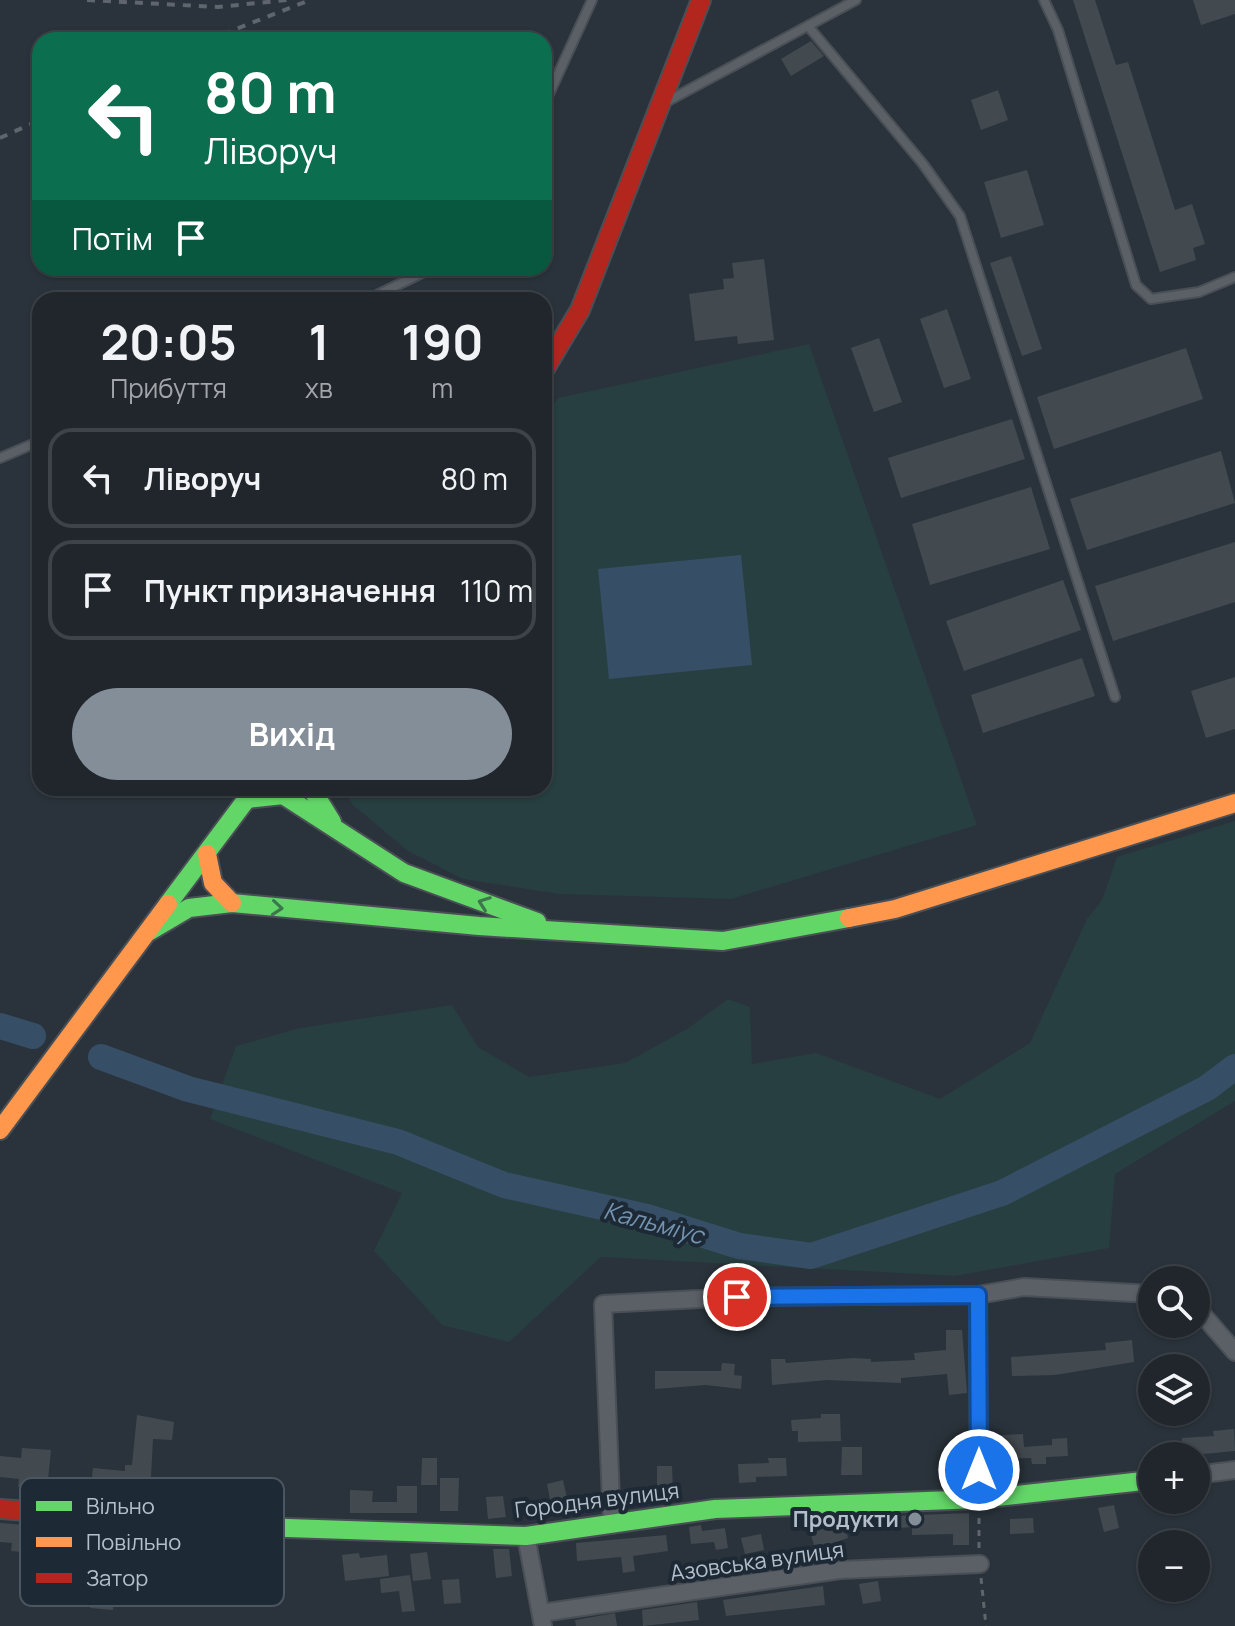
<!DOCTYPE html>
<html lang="uk">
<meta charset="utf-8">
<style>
body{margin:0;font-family:Manrope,sans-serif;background:#282e34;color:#f1f3f6;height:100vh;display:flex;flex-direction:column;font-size:30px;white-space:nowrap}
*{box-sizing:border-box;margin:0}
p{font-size:26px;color:#a2a5a9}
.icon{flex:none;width:44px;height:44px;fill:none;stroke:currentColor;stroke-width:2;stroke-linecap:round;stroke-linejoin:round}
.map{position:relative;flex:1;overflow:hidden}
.sheet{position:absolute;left:32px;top:292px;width:520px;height:504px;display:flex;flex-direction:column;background:#20262c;border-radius:24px;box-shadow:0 2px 6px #0004,0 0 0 2px #3d4348}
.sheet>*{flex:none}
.guide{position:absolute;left:32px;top:32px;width:520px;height:244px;border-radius:24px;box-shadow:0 2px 6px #0004,0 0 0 2px #3d4348;background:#0b6e4f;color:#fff;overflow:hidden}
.fabs{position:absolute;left:1138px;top:1266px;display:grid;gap:16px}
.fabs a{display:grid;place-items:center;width:72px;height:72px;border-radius:50%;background:#20262c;box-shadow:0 2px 6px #0004,0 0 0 2px #3d4348;font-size:40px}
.pin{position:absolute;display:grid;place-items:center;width:68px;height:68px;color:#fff;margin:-34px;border:4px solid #fff;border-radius:50%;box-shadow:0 2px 8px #0007}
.me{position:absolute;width:88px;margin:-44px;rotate:0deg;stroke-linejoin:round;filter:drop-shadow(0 0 6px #0008)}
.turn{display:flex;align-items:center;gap:28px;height:168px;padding:0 40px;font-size:36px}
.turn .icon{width:104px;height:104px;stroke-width:2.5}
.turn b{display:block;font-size:56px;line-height:68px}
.then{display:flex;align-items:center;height:76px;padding:0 40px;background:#0003;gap:16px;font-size:30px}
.eta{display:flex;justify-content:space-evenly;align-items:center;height:136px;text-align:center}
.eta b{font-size:48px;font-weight:700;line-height:56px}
.action{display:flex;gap:16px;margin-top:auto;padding:16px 40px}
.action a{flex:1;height:92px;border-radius:48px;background:#848e99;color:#fff;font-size:32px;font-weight:700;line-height:92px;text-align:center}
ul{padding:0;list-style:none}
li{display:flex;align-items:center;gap:24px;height:100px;margin:0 16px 12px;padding:0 24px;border:4px solid #3d4348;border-radius:24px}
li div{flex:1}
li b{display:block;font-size:30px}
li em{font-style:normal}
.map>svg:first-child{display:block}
.green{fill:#273f40}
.water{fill:#374f66}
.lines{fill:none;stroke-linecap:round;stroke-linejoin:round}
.river{stroke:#374f66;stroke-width:26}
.building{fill:#424a50}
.lane-casing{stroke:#494f55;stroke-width:12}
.street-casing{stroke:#494f55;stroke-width:20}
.fast-casing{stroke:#494f55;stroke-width:22}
.slow-casing{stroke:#494f55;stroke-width:22}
.jam-casing{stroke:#494f55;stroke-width:22}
.path{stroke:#5e656b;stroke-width:3;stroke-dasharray:6 6;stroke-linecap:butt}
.lane{stroke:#5b6067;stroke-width:8}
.street{stroke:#5b6067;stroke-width:16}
.fast{stroke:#63d668;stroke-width:18}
.slow{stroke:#ff974d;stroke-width:18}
.jam{stroke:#b3261e;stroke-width:18}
.rail{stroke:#5e656c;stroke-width:4;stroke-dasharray:8 8;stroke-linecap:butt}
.oneway{stroke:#3c774c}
.route-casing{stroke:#114b97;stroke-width:20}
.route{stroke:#1a73e8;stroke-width:14}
.poi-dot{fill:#848e99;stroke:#1d2935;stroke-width:3}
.labels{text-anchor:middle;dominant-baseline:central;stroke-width:8;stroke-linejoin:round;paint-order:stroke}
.street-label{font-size:22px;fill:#b4bfcb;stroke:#1d2935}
.poi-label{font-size:22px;font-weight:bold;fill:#b4bfcb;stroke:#1d2935;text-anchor:end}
.water-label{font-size:24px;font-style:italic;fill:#7393af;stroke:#1d2935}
.key{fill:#1d2935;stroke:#4a5662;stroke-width:2}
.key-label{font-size:22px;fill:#b4bfcb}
</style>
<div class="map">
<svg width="1235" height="1626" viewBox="0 0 1235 1626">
<rect width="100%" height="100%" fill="#2a333b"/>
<g class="green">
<path d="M809 344 977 825 731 899 559 894 463 879 408 851 353 805 342 788H544V417L558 398Z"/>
<path d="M1235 821V1101L1115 1174 1109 1248 955 1276 601 1257 509 1342 442 1325 374 1251 402 1193 210 1119 236 1046 300 1028 452 1005 478 1047 529 1077 625 1063 687 1029 728 999 750 1007 752 1064 816 1053 940 1099 1030 1043 1087 919 1102 900 1117 857Z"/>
</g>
<path class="water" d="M741 555 752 665 609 679 598 569Z"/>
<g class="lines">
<g class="river">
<path d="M0 1026 33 1036"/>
<path d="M101 1057 188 1089 398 1142 504 1185 647 1217 739 1246 811 1256 1002 1193 1207 1088 1235 1067"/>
</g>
</g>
<g class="building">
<path d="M1073 0H1095L1116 65 1128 62 1175 210 1192 204 1205 244 1193 248 1196 260 1160 272Z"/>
<path d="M1193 0H1235V14L1201 25Z"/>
<path d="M811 41 824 56 791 76 781 59Z"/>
<path d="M998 90 1008 120 981 130 971 100Z"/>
<path d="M1027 170 1044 225 1001 238 984 182Z"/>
<path d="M1011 256 1042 349 1022 356 990 263Z"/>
<path d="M764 259 774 340 738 344 737 336 695 341 689 294 724 289 723 279 734 278 732 263Z"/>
<path d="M947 309 971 379 944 388 920 319Z"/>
<path d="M879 338 902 402 874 412 851 348Z"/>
<path d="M1186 348 1203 399 1054 449 1037 397Z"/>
<path d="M1012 419 1025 459 901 498 888 458Z"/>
<path d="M1221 451 1235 503 1087 550 1070 499Z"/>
<path d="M1031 487 1050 549 930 585 912 524Z"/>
<path d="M1235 542V602L1113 641 1095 586Z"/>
<path d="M1063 580 1081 630 964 671 946 621Z"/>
<path d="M1082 658 1095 696 983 733 971 695Z"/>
<path d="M1235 677V729L1206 738 1191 691Z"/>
<path d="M946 1330H962L967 1393 949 1395 947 1374 901 1378V1383L827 1380 772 1385 771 1359H785L786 1363 854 1358 871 1359V1362L915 1360 914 1353 946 1350Z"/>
<path d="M1132 1340 1134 1362 1055 1375 1012 1376 1011 1357 1106 1350 1105 1343Z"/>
<path d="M722 1363 735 1364 734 1375 742 1376 741 1389 706 1385 655 1389V1371H721Z"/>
<path d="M821 1414H840L841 1441 798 1442V1431H792L791 1420 821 1418Z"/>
<path d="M137 1415 174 1422 172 1440 153 1439 151 1477 215 1484 214 1504 122 1498 123 1489 91 1485 93 1468 125 1471V1465H132Z"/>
<path d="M1234 1429 1235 1451 1182 1456V1438L1214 1436 1213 1431Z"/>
<path d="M1023 1434 1024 1447 1052 1445V1439L1067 1438 1068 1456 1046 1457V1464H1032L1031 1458 1003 1459 1002 1435Z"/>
<path d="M842 1447H862V1475H841Z"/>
<path d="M22 1448 51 1450 47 1490 18 1487 19 1479 0 1477V1456L21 1458Z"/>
<path d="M422 1458H437V1485H421Z"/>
<path d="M768 1458H786L787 1476 756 1477V1482L739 1483 738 1464 769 1463Z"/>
<path d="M657 1466H672L673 1490H657Z"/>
<path d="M440 1478H459L458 1511H440Z"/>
<path d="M563 1480 569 1507 552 1510 547 1484Z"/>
<path d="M397 1486H417V1513H350V1490L373 1491 372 1502H397Z"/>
<path d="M503 1496 506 1517 488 1519 486 1497Z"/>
<path d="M1114 1505 1119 1528 1104 1532 1098 1508Z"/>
<path d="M969 1513V1545H953V1534L912 1535V1527L874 1530 873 1517Z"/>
<path d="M843 1518 848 1538 815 1549 808 1524Z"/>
<path d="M1033 1518 1034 1533 1010 1534V1519Z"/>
<path d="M0 1523 111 1532 110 1536 174 1542V1565L107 1559 105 1590 114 1591 113 1610 90 1608 93 1542 68 1541V1552L23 1546 22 1552 11 1551 12 1543 0 1542Z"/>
<path d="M701 1525 702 1531 725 1528 728 1548 716 1550 714 1542 691 1544 689 1527Z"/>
<path d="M761 1534 764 1550 745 1554 741 1538Z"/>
<path d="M666 1535 668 1551 633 1556 635 1571 623 1573 621 1557 577 1561 576 1543Z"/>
<path d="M493 1549H509L512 1576 496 1578Z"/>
<path d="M427 1552 431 1579 413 1581 410 1554Z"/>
<path d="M359 1553 360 1558 387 1555 389 1576 345 1581 342 1555Z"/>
<path d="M410 1575 415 1611 402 1612 399 1591 381 1593 380 1579Z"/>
<path d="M459 1579 461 1603 444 1604 442 1580Z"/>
<path d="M878 1581 881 1601 863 1604 859 1584Z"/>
<path d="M823 1586 825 1605 726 1616 723 1600Z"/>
<path d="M697 1602 699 1620 643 1626 642 1610Z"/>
<path d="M615 1613 617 1626H576L575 1620Z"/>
</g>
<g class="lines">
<defs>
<g id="lane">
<path d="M1044 0 1058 30 1136 285 1151 299 1199 292 1235 277"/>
<path d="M808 26 923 164 960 216 1115 697"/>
<path d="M666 102 856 0"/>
<path d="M544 105 592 0"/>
<path d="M367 300 432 268"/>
<path d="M0 458 40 441"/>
</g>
<g id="street">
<path d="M978 1295 979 1499"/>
<path d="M1196 1307 1235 1352"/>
<path d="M1196 1475 1235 1470"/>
<path d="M612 1525 603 1304 737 1297 978 1295 1024 1287 1152 1294"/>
<path d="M526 1536 543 1626"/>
<path d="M541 1613 840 1570 980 1564"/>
</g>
<g id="fast">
<path d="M311 788 332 822"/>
<path d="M247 799 283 795 404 873 537 922"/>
<path d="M168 904 255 788"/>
<path d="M150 931 189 908 232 903 479 926 723 941 849 918"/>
<path d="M258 1527 526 1536 715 1509 979 1499 1152 1480"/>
</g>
<g id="slow">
<path d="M207 854 213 883 232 903"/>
<path d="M849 918 895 909 1235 803"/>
<path d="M0 1130 168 904"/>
</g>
<g id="jam">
<path d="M544 370 580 310 701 0"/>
<path d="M0 1509 258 1527"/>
</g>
</defs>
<use href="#lane" class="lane-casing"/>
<use href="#street" class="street-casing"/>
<use href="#fast" class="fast-casing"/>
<use href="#slow" class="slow-casing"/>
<use href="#jam" class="jam-casing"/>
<g class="path">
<path d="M979 1518V1551"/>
<path d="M981 1578 986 1626"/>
</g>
<use href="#lane" class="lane"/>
<use href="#street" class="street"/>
<use href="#fast" class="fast"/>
<use href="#slow" class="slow"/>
<use href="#jam" class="jam"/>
<g class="rail">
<path d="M87 0 218 7 287 0"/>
<path d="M208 40 310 0"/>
<path d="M0 138 40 120"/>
</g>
</g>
<defs><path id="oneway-chevron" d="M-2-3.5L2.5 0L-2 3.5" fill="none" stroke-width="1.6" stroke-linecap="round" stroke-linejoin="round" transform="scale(2)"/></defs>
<g class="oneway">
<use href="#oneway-chevron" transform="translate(484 903) rotate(-160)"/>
<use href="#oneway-chevron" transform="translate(277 908) rotate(5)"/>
</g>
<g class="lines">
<defs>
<path id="route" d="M737 1297 978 1295 979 1470"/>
</defs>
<use href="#route" class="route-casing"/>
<use href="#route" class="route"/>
</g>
<circle class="poi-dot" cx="915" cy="1519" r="8"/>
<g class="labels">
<g class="street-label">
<text transform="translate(597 1500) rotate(-7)">Городня вулиця</text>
<text transform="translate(757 1561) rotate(-8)">Азовська вулиця</text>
</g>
<g class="poi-label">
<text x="899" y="1519">Продукти</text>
</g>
<g class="water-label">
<text transform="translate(654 1222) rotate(15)">Кальміус</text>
</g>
</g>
<rect x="20" y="1478" width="264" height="128" rx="12" class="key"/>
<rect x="36" y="1501" width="36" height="10" fill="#63d668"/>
<rect x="36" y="1537" width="36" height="10" fill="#ff974d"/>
<rect x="36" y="1573" width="36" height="10" fill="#b3261e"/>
<g class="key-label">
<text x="86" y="1514">Вільно</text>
<text x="86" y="1550">Повільно</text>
<text x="86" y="1586">Затор</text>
</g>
</svg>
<div class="fabs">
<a><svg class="icon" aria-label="search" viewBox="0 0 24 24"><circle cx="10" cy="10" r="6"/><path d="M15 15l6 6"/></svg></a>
<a><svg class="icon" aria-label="layers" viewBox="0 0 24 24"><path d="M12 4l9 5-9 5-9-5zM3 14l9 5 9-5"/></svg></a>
<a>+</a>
<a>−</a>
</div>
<div class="pin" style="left:737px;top:1297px;background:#d93025"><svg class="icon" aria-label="arrive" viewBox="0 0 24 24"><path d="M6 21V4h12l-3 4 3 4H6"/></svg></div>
<svg class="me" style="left:979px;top:1470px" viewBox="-20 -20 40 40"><circle r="17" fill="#1a73e8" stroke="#fff" stroke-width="3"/><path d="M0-11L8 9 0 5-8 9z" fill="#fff"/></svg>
<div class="guide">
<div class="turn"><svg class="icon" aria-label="left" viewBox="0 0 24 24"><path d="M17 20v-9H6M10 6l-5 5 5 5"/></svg><div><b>80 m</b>Ліворуч</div></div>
<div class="then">Потім<svg class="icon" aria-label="arrive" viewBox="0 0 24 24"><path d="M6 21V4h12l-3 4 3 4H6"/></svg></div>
</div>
<section class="sheet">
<div class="eta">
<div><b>20:05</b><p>Прибуття</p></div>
<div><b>1</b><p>хв</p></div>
<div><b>190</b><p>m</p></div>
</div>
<ul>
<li><svg class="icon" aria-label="left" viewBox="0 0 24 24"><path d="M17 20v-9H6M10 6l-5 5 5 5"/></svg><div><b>Ліворуч</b></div><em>80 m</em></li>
<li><svg class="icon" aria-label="arrive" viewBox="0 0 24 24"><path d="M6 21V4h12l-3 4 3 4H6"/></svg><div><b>Пункт призначення</b></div><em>110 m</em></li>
</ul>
<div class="action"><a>Вихід</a></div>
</section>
</div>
